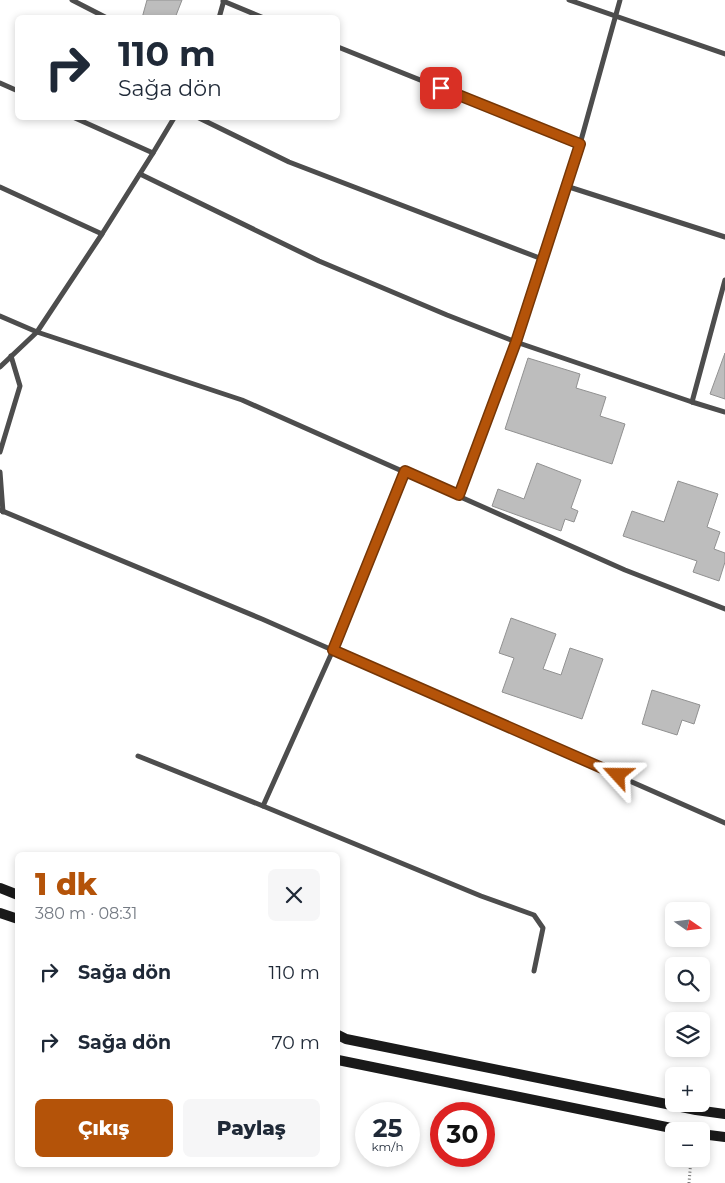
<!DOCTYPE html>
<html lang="tr">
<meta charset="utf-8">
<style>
body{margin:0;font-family:Montserrat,sans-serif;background:#f6f6f7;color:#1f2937;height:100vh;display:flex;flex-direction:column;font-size:19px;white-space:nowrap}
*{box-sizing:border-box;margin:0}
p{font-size:16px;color:#747a83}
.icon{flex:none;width:28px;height:28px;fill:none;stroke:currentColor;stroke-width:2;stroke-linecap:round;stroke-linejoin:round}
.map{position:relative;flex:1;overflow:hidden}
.panel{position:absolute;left:15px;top:852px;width:325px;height:315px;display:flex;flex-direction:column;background:#fff;border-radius:8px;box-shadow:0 2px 8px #0003}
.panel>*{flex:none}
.guide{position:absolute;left:15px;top:15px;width:325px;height:105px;border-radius:8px;box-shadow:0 2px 8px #0003;background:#fff;color:#1f2937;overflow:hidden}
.needle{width:32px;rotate:104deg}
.fabs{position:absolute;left:665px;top:902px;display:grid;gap:10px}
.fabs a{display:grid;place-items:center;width:45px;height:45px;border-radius:8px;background:#fff;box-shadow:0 2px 8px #0003;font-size:25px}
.speed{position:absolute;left:355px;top:1102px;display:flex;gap:10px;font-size:25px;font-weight:700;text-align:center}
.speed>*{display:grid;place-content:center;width:65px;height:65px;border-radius:50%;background:#fff;box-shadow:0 2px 8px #0003;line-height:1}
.speed small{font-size:12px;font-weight:400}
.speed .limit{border:8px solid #d22;background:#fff;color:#111}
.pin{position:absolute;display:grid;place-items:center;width:42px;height:42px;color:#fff;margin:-21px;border-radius:10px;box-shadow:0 2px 8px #0006}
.me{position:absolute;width:55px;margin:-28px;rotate:294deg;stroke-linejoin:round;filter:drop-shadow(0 0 4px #0008)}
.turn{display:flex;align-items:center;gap:18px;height:105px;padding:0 20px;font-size:22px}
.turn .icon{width:65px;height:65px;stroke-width:2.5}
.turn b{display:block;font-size:35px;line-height:42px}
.round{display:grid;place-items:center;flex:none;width:52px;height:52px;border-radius:8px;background:#f6f6f7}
.headline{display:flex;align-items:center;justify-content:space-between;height:85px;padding:0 20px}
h1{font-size:30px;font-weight:800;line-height:38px;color:#b45309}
.button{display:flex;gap:10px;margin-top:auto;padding:10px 20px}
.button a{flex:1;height:58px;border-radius:8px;background:#b45309;color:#fff;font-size:20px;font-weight:800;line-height:58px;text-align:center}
.button a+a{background:#f6f6f7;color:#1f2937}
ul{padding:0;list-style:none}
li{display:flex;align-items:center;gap:15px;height:70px;padding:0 20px}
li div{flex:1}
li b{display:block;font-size:19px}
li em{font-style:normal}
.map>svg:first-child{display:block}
.building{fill:#bdbdbd;stroke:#919191}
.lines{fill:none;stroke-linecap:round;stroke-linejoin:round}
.path{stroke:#6f6f6f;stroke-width:3;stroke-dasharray:1 2.5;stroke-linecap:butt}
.street{stroke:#4d4d4d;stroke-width:5}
.secondary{stroke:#1a1a1a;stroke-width:10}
.route-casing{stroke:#753606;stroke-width:12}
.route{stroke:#b45309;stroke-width:9}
</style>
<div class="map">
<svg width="725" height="1183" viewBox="0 0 725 1183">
<rect width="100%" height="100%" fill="#fff"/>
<g class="building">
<path d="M147 0H182L175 18H142Z"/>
<path d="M725 353V399L710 394Z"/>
<path d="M528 358 580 374 576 388 606 397 600 416 625 424 612 464 505 429Z"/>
<path d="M537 463 581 480 571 508 578 511 574 522 565 519 561 531 492 506 498 489 524 499Z"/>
<path d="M678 481 718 494 707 527 720 532 714 549 725 553V562L719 581 693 572 697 561 623 536 632 511 664 522Z"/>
<path d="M511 618 556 634 543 669 561 675 570 648 603 659 582 719 502 692 514 658 499 653Z"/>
<path d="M652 690 700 705 694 724 682 720 677 735 642 724Z"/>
</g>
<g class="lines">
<path class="path" d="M689 1183 691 1159"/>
<g class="street">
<path d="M72 0 107 18"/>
<path d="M569 0 725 54"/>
<path d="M223 1 264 18"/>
<path d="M219 18 224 0"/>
<path d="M338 47 580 144"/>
<path d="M0 83 18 91"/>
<path d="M75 118 153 153"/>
<path d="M199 118 289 162 542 259"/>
<path d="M140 174 319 261 447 315 516 342 692 402 725 412"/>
<path d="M566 186 725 237"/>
<path d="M0 187 102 234"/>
<path d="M0 316 37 332 242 400 625 570 725 609"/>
<path d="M0 367 37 332 102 234 153 153 174 118"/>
<path d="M692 402 725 280"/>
<path d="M0 452 20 386 11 356"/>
<path d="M0 472 3 512"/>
<path d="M459 495 516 342 580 144 620 0"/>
<path d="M0 510 262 619 725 823"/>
<path d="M138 756 263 806 481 896 534 915 543 928 534 971"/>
<path d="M263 806 333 650 405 471"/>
</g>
<g class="secondary">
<path d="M0 888 18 895"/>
<path d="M0 913 18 919"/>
<path d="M338 1035 346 1039 696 1110 725 1114"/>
<path d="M338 1060 686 1131"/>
<path d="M701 1134 725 1137"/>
</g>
</g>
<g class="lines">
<defs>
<path id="route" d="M441 88 580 144 516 342 459 495 405 471 333 650 618 775"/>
</defs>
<use href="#route" class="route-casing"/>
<use href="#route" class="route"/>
</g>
</svg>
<div class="fabs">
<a><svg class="needle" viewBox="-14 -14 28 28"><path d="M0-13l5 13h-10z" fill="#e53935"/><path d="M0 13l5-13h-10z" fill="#747a83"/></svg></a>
<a><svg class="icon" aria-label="search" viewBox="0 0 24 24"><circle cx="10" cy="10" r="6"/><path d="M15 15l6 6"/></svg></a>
<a><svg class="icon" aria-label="layers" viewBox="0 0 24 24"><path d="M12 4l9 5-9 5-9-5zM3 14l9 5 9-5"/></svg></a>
<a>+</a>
<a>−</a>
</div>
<div class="speed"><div>25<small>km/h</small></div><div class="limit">30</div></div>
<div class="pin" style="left:441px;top:88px;background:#d93025"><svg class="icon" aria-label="arrive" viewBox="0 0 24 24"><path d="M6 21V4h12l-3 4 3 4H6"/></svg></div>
<svg class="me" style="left:618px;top:775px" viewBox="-20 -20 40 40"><path d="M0-17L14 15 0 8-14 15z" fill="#b45309" stroke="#fff" stroke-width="4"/></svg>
<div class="guide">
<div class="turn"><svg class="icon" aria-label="right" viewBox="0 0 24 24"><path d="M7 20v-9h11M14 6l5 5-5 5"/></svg><div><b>110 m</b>Sağa dön</div></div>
</div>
<section class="panel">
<div class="headline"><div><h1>1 dk</h1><p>380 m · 08:31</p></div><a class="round"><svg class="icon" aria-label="close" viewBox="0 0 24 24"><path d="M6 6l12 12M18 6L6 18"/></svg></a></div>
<ul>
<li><svg class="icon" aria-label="right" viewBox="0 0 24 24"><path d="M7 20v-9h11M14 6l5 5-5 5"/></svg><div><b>Sağa dön</b></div><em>110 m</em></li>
<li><svg class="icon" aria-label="right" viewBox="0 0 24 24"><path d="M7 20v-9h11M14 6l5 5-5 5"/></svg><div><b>Sağa dön</b></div><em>70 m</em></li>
</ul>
<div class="button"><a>Çıkış</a><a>Paylaş</a></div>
</section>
</div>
